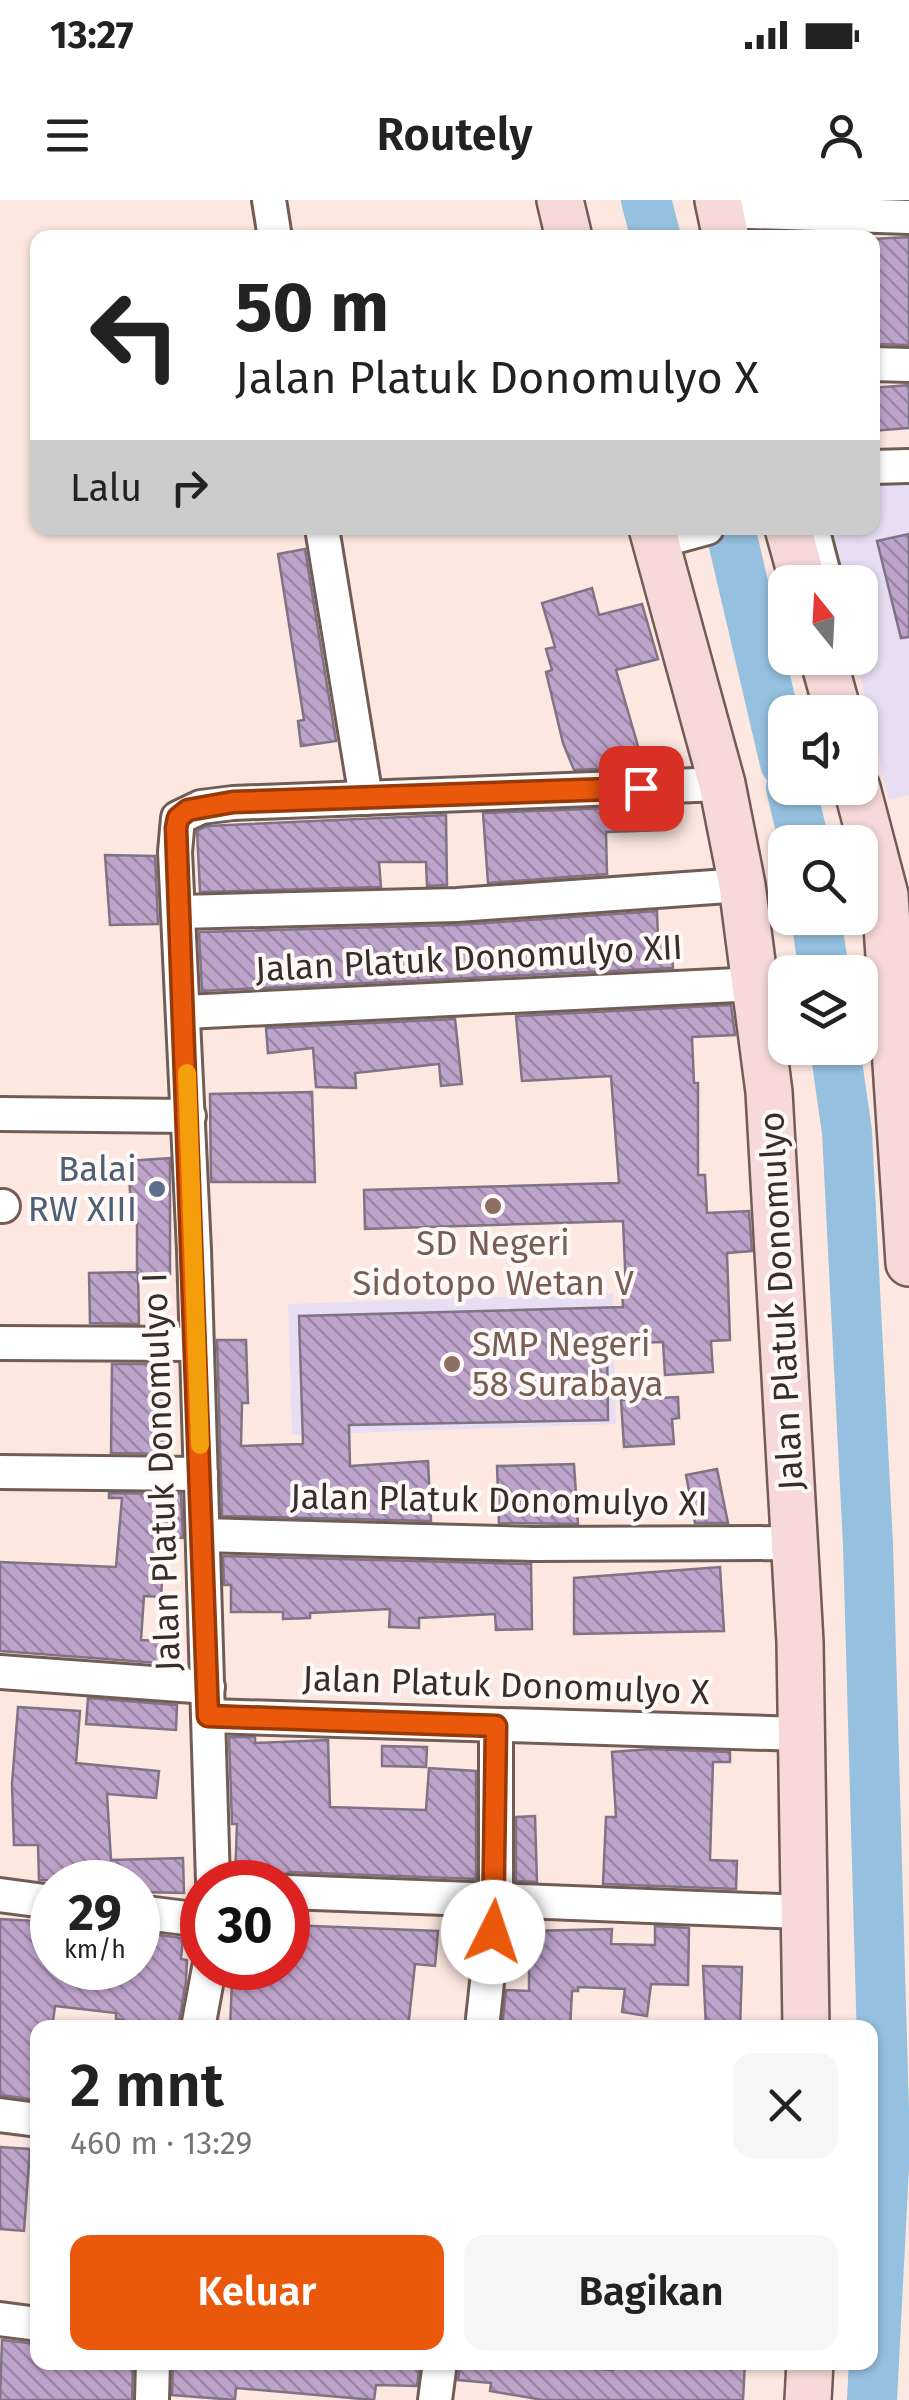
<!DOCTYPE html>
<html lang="id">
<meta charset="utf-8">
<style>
body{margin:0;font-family:"Fira Sans",sans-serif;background:#f6f6f6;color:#222;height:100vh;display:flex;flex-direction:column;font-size:38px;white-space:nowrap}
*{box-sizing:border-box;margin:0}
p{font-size:32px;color:#767676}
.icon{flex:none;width:55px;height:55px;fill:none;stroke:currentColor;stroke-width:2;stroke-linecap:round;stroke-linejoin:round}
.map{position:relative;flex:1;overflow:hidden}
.side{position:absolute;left:30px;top:1820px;width:848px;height:350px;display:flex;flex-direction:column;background:#fff;border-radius:20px;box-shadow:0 2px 8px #0004}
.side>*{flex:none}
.top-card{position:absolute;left:30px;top:30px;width:850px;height:305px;border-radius:20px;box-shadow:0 2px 8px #0004;background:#fff;color:#222;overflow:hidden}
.needle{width:65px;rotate:342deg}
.fabs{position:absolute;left:768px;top:365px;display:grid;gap:20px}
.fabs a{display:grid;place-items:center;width:110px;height:110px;border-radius:20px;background:#fff;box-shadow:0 2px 8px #0004;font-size:50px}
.speed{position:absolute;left:30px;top:1660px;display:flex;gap:20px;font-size:50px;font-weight:700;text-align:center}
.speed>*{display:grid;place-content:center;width:130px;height:130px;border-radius:50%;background:#fff;box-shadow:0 2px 8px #0004;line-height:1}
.speed small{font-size:25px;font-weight:400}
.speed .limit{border:15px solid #d22;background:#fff;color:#111}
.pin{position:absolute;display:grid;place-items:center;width:85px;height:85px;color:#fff;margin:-42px;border-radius:20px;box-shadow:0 5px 15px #0006}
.me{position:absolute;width:110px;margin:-55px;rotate:4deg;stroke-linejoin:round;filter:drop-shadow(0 0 8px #0008)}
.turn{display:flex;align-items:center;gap:35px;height:210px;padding:0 40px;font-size:45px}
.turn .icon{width:130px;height:130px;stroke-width:2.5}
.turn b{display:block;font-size:70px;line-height:85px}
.then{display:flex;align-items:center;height:95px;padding:0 40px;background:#0003;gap:20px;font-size:38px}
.round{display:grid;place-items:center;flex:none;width:105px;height:105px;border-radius:20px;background:#f6f6f6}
.summary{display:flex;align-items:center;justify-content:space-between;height:170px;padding:0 40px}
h1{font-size:60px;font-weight:600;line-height:75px}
.primary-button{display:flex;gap:20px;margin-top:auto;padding:20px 40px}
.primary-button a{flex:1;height:115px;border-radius:20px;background:#ea580c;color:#fff;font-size:40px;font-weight:600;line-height:115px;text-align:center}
.primary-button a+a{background:#f6f6f6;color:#222}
.status{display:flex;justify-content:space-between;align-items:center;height:70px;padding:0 50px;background:#fff;direction:ltr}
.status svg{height:28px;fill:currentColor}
header{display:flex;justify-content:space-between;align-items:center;height:130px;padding:0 40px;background:#fff;font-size:45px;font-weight:600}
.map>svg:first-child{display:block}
.education{fill:#e7def3}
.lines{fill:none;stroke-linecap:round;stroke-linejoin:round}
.river{stroke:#95c0df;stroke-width:50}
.building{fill:url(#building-back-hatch);stroke:#7f7384;stroke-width:2.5}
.street-casing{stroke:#715d55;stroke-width:38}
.secondary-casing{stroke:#715d55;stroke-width:50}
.street{stroke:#fff;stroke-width:32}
.secondary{stroke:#f6d9d8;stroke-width:45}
.route-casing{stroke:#983908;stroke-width:25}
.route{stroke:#ea580c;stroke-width:18}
.slow{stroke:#f59e0b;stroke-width:18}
.service-dot{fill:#5c6f8a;stroke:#fef9f7;stroke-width:4}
.education-dot{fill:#8d6e63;stroke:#fef9f7;stroke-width:4}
.labels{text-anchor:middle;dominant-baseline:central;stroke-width:8;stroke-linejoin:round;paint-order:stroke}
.street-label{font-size:35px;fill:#372e2a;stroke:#fef9f7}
.service-label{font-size:35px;fill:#4e5e75;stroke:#fef9f7;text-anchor:end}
.education-label{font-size:35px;fill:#785e54;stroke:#fef9f7}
</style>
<div class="status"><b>13:27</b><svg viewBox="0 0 49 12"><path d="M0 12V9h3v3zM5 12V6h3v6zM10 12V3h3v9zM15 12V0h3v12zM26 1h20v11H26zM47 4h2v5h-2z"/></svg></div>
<header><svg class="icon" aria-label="menu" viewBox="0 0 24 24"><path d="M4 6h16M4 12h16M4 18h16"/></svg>Routely<svg class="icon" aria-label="person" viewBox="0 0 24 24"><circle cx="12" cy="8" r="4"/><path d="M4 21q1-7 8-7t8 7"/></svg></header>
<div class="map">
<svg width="909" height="2200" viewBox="0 0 909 2200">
<defs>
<pattern id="building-back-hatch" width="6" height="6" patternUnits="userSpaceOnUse" patternTransform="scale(2.5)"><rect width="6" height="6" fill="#bea3cb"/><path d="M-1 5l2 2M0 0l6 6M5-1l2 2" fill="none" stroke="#9b85a5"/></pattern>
</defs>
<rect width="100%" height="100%" fill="#fce8e0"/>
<g class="education">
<path d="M873 273H909V595L889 600 856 458H860V382H839L826 328H872Z"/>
<path d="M613 1093 616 1224 292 1235 288 1104Z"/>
</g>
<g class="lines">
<g class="river">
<path d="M646 0 656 38"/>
<path d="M730 328 785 563"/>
<path d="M791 588 804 642"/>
<path d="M816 718 824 772"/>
<path d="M835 848 847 932 868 1345 885 1947 872 2200"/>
</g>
</g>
<g class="building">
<path d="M909 37V145L872 144V39Z"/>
<path d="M909 185V228L872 231V188Z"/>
<path d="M909 334V437L901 438 877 341Z"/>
<path d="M305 349 336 541 301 546 298 521 304 520 278 354Z"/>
<path d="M592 388 599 415 642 404 658 459 616 470 644 567 574 570 563 543 546 472 552 470 546 449 555 447 542 403Z"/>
<path d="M664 606 665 630 606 632 607 674 488 683 483 613Z"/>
<path d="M446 615 447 685 427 686 426 662H379L381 687 200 692 197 631 207 626Z"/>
<path d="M105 655 155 656 158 724 110 725Z"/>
<path d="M657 711 658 741 671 740 673 768 202 791 199 732 458 725Z"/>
<path d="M731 805 735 835 692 837 694 883H698V975H705L707 1013 749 1011 752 1051 727 1053 730 1140 711 1141 713 1172 665 1175 663 1142 607 1144 608 1220 349 1225 350 1266 428 1261 431 1321 222 1316 217 1140H246L248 1203H242L241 1246 303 1244 299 1116 623 1107 622 1089H626L623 1021 365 1029 364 990 619 983 611 876 522 881 516 816Z"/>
<path d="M455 819 462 884 441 886 439 864 355 873 356 888 316 887 313 848 268 853 266 828Z"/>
<path d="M312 892 315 982H211L210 894Z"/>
<path d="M170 958V1074H138L139 1124 90 1123 89 1073 137 1072V1021H132L128 961Z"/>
<path d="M112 1164H168L167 1254 111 1253Z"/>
<path d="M678 1197 679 1218 672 1219 674 1244 624 1247 621 1200Z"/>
<path d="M574 1264 578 1324 499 1323 497 1266Z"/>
<path d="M717 1269 728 1323H695L686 1275Z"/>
<path d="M109 1293 181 1294 183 1338 165 1337 161 1397 144 1396 141 1440 173 1442 171 1464 0 1451V1362L116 1367 122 1298H109Z"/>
<path d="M223 1356 531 1364 532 1429 496 1430 495 1414 419 1418V1428L389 1427 390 1409 310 1413V1418L283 1419V1412H231V1385H224Z"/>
<path d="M720 1367 724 1431 574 1434V1378Z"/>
<path d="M88 1498 177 1505 176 1530 86 1524Z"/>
<path d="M18 1507 80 1511 76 1563 159 1571 156 1598 107 1594 111 1660 183 1658 184 1693 138 1692V1682L39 1680 38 1645H14L12 1584Z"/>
<path d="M229 1537H255V1543L328 1540 330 1607 426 1610 429 1568 476 1571V1679L289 1672 274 1679H235L237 1624H232Z"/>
<path d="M382 1546 427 1547 426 1567 382 1566Z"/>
<path d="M651 1549 730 1552V1562H713L710 1660 737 1661 736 1689 603 1684 606 1617H616L612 1552Z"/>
<path d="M535 1616 537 1682 516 1681V1617Z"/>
<path d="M0 1719 52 1722 49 1768H138V1754L148 1755 151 1734 183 1738 181 1759 187 1760 186 1781 178 1828H121L122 1820 116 1819V1813L55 1806 52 1828H38V1900L0 1895Z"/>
<path d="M288 1725 438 1731 435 1766 415 1764 408 1828H230L232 1781H243V1768H288Z"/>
<path d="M655 1726 689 1728 688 1785 651 1784 647 1816 622 1812 625 1789 578 1787V1791H572L570 1828H502L506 1790 529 1791V1731L612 1729 611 1744 655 1745Z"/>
<path d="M703 1766 742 1767 740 1828H706Z"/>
<path d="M0 1947 30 1949 24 2031 0 2029Z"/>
<path d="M2 2140 38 2144V2162H133L132 2200H0Z"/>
<path d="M173 2162H420L417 2186 376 2185 374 2200 236 2188 235 2200 172 2195Z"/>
<path d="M460 2162H570V2167L613 2170 614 2162H745L743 2200H543L490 2191 491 2183 458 2180Z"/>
</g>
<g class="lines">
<defs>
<g id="street">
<path d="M269 0 275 38"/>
<path d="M721 11 909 17"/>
<path d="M872 164 909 165"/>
<path d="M872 267 909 266"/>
<path d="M322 328 366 598"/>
<path d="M812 328 826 382"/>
<path d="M656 342 707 328"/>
<path d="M180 712 457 705 742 685"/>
<path d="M185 812 757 784"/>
<path d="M0 914 189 916"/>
<path d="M0 1006H3"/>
<path d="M0 1143 196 1144"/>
<path d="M0 1272 201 1274"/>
<path d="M203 1335 533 1344 795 1343"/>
<path d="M0 1472 208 1487"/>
<path d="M209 1516 801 1534"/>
<path d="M213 1682 194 1050 175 652 178 618 201 607 233 603 722 584"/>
<path d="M288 1692 804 1712"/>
<path d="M0 1695 52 1702"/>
<path d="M138 1712 202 1720"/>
<path d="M198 1828 209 1768"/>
<path d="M482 1828 496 1700V1527"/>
<path d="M0 1915 38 1920"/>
<path d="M0 2119 38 2124"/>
<path d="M152 2200 153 2162"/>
<path d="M435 2200 440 2162"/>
</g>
<g id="secondary">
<path d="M560 0 569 38"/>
<path d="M718 0 726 38"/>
<path d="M652 328 722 584 742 685 769 892 800 1442 806 1828"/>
<path d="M788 328 803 382"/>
<path d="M823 458 838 512"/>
<path d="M857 588 885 695 909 1063"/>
<path d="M808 2200 810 2162"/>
</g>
</defs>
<use href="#street" class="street-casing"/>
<use href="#secondary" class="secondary-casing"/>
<use href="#street" class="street"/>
<use href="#secondary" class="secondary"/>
</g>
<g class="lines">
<defs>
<path id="route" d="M493 1732 496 1526 208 1516 176 628 178 618 188 610 233 602 641 588"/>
</defs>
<use href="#route" class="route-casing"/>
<use href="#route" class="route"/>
<path class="slow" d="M187 873 200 1245"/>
</g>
<circle class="service-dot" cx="157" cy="989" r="10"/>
<g class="education-dot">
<circle cx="493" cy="1006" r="10"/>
<circle cx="452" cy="1164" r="10"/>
</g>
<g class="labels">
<g class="street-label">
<text transform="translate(469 758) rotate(-3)">Jalan Platuk Donomulyo XII</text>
<text transform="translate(781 1101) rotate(-93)">Jalan Platuk Donomulyo</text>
<text transform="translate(161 1272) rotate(-92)">Jalan Platuk Donomulyo I</text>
<text transform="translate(499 1300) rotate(1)">Jalan Platuk Donomulyo XI</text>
<text transform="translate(506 1485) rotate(2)">Jalan Platuk Donomulyo X</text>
</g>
<g class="service-label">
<text x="137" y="969">Balai<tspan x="137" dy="40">RW XIII</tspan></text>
</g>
<g class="education-label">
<text x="493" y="1043">SD Negeri<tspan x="493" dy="40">Sidotopo Wetan V</tspan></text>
<text x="472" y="1144" text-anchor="start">SMP Negeri<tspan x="472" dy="40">58 Surabaya</tspan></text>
</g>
</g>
</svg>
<div class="fabs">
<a><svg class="needle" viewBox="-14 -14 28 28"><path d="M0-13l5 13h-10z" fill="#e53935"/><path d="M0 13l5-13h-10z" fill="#767676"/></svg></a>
<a><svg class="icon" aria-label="sound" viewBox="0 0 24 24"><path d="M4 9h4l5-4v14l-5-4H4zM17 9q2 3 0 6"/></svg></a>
<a><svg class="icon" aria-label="search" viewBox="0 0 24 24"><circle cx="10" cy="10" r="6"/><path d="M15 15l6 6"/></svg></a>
<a><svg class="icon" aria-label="layers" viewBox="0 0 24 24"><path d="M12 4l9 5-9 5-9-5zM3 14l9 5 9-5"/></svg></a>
</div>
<div class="speed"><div>29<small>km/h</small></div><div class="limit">30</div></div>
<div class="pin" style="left:641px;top:588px;background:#d93025"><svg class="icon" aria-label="arrive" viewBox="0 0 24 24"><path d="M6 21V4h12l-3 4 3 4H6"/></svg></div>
<svg class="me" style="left:493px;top:1732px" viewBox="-20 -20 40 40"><circle r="19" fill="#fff"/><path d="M0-13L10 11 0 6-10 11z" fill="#ea580c"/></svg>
<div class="top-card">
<div class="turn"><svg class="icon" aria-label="left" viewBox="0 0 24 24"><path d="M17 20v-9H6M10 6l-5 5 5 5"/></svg><div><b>50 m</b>Jalan Platuk Donomulyo X</div></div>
<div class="then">Lalu<svg class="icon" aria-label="right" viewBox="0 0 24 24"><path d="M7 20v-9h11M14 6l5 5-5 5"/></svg></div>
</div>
<section class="side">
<div class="summary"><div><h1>2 mnt</h1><p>460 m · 13:29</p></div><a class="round"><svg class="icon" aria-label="close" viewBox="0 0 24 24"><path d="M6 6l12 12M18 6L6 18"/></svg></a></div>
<div class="primary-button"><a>Keluar</a><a>Bagikan</a></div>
</section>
</div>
